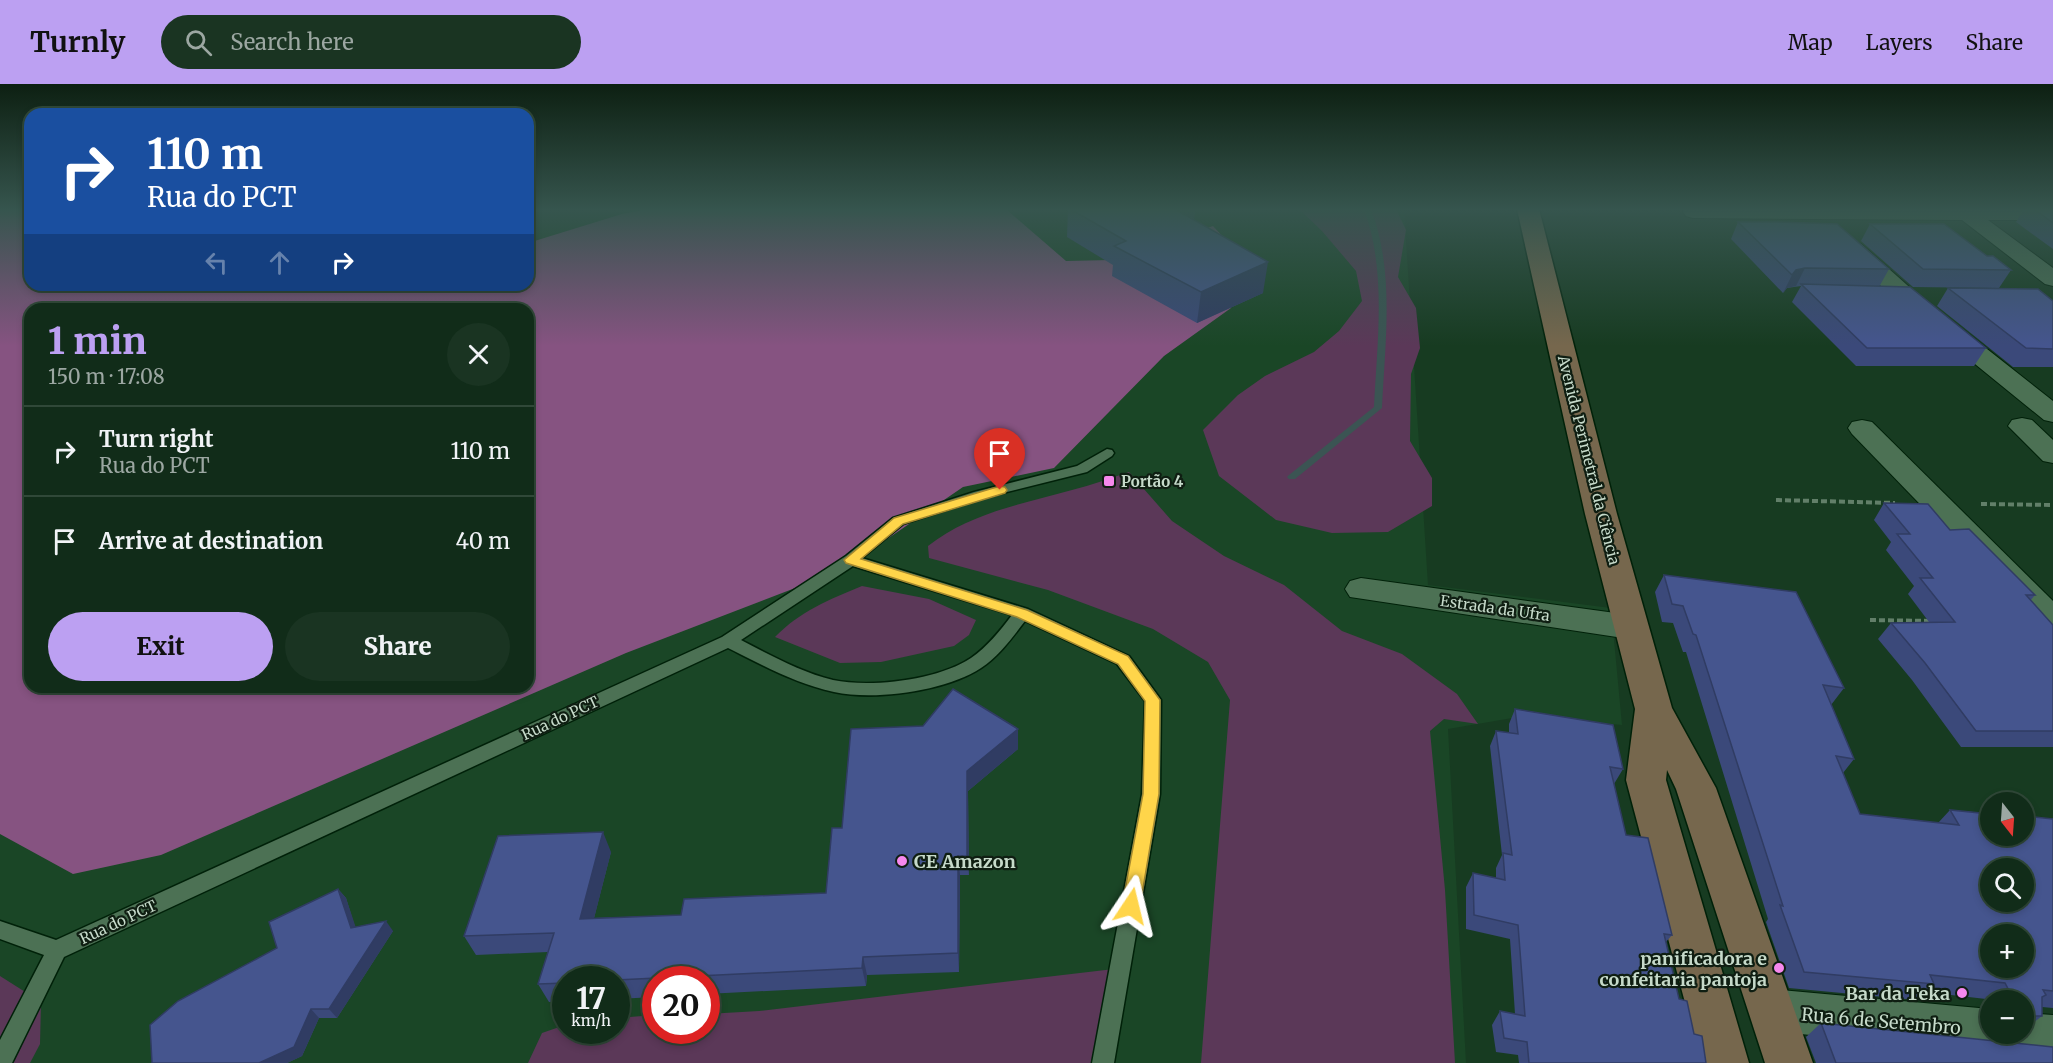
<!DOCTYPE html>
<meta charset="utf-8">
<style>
body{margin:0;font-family:Merriweather,serif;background:#1a3422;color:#f1f3f6;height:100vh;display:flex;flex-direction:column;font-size:22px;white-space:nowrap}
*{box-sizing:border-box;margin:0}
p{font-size:20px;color:#9ca7a2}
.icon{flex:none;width:33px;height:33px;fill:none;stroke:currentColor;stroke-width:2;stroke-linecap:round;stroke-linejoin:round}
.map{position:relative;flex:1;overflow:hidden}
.drawer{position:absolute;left:24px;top:219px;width:510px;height:390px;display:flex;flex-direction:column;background:#112c19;border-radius:18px;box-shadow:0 3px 9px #0003,0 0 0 2px #304838}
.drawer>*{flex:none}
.top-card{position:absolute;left:24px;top:24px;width:510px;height:183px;border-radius:18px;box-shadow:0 3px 9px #0003,0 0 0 2px #304838;background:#1a4fa0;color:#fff;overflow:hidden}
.needle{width:39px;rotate:163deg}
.controls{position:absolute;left:1980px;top:708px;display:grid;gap:12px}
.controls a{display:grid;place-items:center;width:54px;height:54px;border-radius:50%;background:#112c19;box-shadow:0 3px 9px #0003,0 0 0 2px #304838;font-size:30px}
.speed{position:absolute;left:552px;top:882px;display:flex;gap:12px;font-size:30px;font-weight:700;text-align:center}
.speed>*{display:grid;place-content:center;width:78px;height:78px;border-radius:50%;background:#112c19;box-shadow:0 3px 9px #0003,0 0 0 2px #304838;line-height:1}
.speed small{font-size:15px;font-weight:400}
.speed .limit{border:9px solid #d22;background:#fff;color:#111}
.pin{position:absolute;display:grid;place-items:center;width:51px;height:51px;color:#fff;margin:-62px -26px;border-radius:50% 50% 50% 0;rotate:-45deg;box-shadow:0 0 6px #0007}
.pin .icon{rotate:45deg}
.me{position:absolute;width:66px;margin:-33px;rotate:10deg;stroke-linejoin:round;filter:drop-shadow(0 0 4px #0008)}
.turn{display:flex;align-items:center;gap:21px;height:126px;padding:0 24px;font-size:27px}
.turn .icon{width:78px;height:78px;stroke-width:2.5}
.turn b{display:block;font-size:42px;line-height:51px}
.lanes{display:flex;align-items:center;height:57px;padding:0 24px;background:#0003;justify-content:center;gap:30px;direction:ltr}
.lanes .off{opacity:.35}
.round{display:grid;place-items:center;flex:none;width:63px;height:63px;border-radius:32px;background:#1a3422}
.headline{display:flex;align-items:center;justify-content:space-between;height:102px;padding:0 24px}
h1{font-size:36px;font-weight:800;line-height:45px;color:#bca0f2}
.primary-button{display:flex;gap:12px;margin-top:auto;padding:12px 24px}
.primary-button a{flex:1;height:69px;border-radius:36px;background:#bca0f2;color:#111;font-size:24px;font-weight:800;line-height:69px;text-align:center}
.primary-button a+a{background:#1a3422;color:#f1f3f6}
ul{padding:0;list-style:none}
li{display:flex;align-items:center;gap:18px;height:90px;padding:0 24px;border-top:2px solid #304838}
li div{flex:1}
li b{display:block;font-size:22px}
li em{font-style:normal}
header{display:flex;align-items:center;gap:36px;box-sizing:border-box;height:84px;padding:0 30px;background:#bca0f2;color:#111}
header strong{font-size:28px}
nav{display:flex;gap:33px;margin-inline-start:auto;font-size:21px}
.search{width:420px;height:54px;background:#1a3422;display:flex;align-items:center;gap:15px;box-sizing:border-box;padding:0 21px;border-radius:33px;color:#9ca7a2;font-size:22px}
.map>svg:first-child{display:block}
.built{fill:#1a4626;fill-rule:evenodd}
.green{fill:#5b3858}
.forest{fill:#865381;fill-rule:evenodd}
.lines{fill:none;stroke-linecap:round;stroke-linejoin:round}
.stream{fill:#3b5453;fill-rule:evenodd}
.lane-casing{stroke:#002109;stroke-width:3}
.street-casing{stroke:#002109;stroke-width:2}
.secondary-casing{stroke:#002109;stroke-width:3}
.path{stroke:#627f69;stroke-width:4;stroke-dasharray:6 3;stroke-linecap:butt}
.lane{fill:#4c7154;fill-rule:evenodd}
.street{fill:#4c7154;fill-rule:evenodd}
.secondary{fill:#76674d;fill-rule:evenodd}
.wall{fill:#3b497a}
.shaded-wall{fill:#303c63}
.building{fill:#45558e;stroke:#303c63;stroke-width:1.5;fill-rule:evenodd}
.route{fill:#ffd54a;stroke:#a68a30;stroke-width:1.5}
.poi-dot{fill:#f688ed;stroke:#0f1e12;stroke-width:2}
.labels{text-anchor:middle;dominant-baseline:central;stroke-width:4.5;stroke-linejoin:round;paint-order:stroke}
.street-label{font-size:15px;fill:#c6daca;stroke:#0f1e12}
.poi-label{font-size:15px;font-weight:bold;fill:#c6daca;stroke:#0f1e12;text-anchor:start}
.near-poi-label{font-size:18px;font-weight:bold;fill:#c6daca;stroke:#0f1e12;text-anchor:end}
.near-street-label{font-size:18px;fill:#c6daca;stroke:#0f1e12}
</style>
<header>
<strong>Turnly</strong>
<div class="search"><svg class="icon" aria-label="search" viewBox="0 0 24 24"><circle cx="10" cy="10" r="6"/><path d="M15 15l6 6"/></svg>Search here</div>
<nav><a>Map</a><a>Layers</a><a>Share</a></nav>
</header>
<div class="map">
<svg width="2053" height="979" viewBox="0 0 2053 979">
<rect width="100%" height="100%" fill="#173b21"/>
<path class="built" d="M0 125H30V201H528V125H1404L1428 501 1611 524 1622 641 1524 632 1448 645 1466 979H0ZM30 225H528V603H30ZM566 896H616V946H566ZM656 896H706V946H656Z"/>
<g class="green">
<path d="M1299 125H1396L1406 146 1398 193 1416 224 1420 264 1411 290 1410 357 1432 394V422L1388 448 1332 449 1276 436 1219 392 1203 346 1238 311 1265 292 1314 268 1339 247 1362 217 1356 187 1322 147Z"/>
<path d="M1129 388 1172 437 1224 472 1284 501 1342 547 1402 570 1457 610 1478 640 1444 635 1430 647 1445 806 1455 979H1201L1230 616 1208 578 1153 545 1048 506 929 474 928 462C970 429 1022 420 1072 406 1092 401 1110 394 1129 388Z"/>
<path d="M862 502 929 515 976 536 969 551 954 562 881 578 840 579 775 553C799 528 830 515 862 502Z"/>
<path d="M1131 883 1112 979H528L542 949 565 941 566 946H616L617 934 655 931 656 946H706L707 930 759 927Z"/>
<path d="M0 892 41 918 40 960 30 979H0Z"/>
</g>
<path class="forest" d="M0 125H30V201H528V159L622 130 649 125H1006L1066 177 1111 176 1213 142 1236 167 1231 224 1164 272 1054 384 963 403 842 486 626 569 161 771 73 790 0 750ZM30 225H528V603H30Z"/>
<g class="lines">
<path class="stream" d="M1364 125H1371C1395 188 1385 258 1382 324L1295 395H1289L1287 393 1289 391 1374 323C1377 258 1387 188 1364 125Z"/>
<defs>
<path id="lane" d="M1107 365 1112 366 1114 369 1112 372 1087 388 983 414 903 440 862 474 1028 525 1129 572 1161 616 1160 710 1114 979H1092L1142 710 1145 617 1117 580 1025 537C1012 554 999 572 981 584 946 607 875 617 834 608 796 600 762 581 728 564L64 873 12 979H0V956L44 871 0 855V837L56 856 722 553 846 472 893 434 974 408 1077 382ZM853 482 1012 531C1000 547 987 563 971 574 938 596 871 604 833 596 801 588 770 571 741 556Z"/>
<g id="street">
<path d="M1684 125H2053V136H1988L2053 184V202L2045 200 1962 136 1693 134 1686 132 1683 128Z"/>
<path d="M1853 158 1861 160 1916 209 2053 317V338L2044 336 1900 219 1845 170 1842 165 1845 160Z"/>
<path d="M2022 334 2032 336 2053 356V379L2043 377 2008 342 2012 336Z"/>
<path d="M1862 336 1872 338 2053 517V549L2041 545 1852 350 1848 344 1852 338Z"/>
<path d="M1361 494 1630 531 1642 535 1647 543 1642 551 1630 555 1350 513 1345 505 1350 497Z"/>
<path d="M1771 905 1990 925V950H2024V929L2053 931V975L2015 972 1999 965 1990 969 1771 947 1755 941 1749 926 1755 911Z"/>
</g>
<path id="secondary" d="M1517 125H1539L1617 430 1672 624 1716 704 1813 979H1765L1676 705 1667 686 1666 696 1749 979H1701L1626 696 1635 625 1585 430Z"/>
</defs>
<use href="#lane" class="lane-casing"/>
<use href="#street" class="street-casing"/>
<use href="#secondary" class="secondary-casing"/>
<g class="path">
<path d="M1776 416 1895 419"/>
<path d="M1981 420 2053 421"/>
<path d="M1870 536 1932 537"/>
</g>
<use href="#lane" class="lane"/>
<use href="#street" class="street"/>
<use href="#secondary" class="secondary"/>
</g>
<g class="wall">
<path d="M1068 125H1195L1194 136 1263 209 1197 239 1112 192 1113 181 1067 153Z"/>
<path d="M2024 125H2053V165L2016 138Z"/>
<path d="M1738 138 1889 185 1879 203 1986 264 1974 282H1856L1792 218 1801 202 1787 204 1783 209 1731 155Z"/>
<path d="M1870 140 1987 172 2011 186 1999 204 1913 203 1861 157Z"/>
<path d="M1948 204 2053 217V283H2013L1937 222Z"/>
<path d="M1884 419 1950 446 2035 511 2030 517 2053 541V663H1961L1912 596 1878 555 1891 539 1929 538 1908 510 1914 502 1886 466 1891 458 1874 436Z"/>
<path d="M1664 491 1844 604 1831 621 1854 675 1843 689 1860 730 1938 739 1950 726 2053 735V924L2042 923V932L2024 946V916H1990V924L1986 915 1925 908 1916 916 1789 904 1766 838 1768 835 1686 568H1683L1673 539 1662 538 1655 508Z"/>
<path d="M1515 625 1623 685 1614 700 1626 751 1672 851 1666 858 1679 915 1706 979H1519L1518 971 1496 968 1492 941 1500 927 1515 930 1510 855 1466 845V803L1473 789 1496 794V784L1502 771 1490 662 1496 647 1509 649V640Z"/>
<path d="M1018 645V665L968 707 969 791H960L959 888 867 891 866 902 706 910V896H656V913L616 915V896H566V918H549L538 900 548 868 476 871 464 852 611 768 594 834 681 831 826 809Z"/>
<path d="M338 805 346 814 355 843 393 847 337 934H319L302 972 287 979H152L277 864Z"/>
<path d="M1821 939 2053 979H1816L1806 953Z"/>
</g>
<g class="shaded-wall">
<path d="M1174 125H1195L1193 146Z"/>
<path d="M1268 178 1263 209 1197 239 1201 208Z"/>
<path d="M1805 184 1796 202 1787 204 1783 209 1792 191 1796 186Z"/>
<path d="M1018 645V665L968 707 969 791 967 772V687Z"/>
<path d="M603 748 611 768 589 854 580 835Z"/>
<path d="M958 772 960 791 959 888 958 869Z"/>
<path d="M338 805 346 814 359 853 351 844Z"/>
<path d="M386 837 393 847 337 934 329 925Z"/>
<path d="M863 873 867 891 866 902 862 884Z"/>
<path d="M311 925 319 934 302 972 287 979H259Z"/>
</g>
<g class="building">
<path d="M1070 125H1175L1268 178 1201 208 1114 162 1126 157Z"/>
<path d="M2034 125H2053V139Z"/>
<path d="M1738 138H1777L1837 140 1889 185 1805 184 1796 186 1792 191Z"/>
<path d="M1870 140H1944L1987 172H1993L2011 186 1923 185Z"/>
<path d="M1801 200 1910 203 1986 264H1867Z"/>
<path d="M1948 204 2038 205 2053 217V265L2026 264Z"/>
<path d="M1884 419 1928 420 1950 446 1969 445 2035 511H2026L2053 541V647H1976L1925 579 1891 539 1955 538 1920 494H1933L1897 450H1910Z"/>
<path d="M1664 491 1796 508 1844 604 1823 601 1854 675 1836 672 1860 730 1959 741 1950 726 1990 730V752H2024V732L2053 735V907L2043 906 2046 911 2042 913V932H2024V916H2014L2005 899 1930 891 1934 900 1804 888 1780 821 1783 822 1696 551 1693 550 1683 522 1672 520ZM1990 784H2024V818H1990ZM1990 850H2024V884H1990Z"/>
<path d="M953 605 1018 645 967 687V772H958V869L863 873 862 884 616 896H566V899L538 900 554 849 464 852 498 752 603 748 580 835 681 831 684 815 826 809 832 744H842L851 645 923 642Z"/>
<path d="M1515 625 1613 641 1623 685 1610 683 1626 751 1648 754 1672 851 1664 850 1679 915 1687 917 1694 950 1702 952 1706 979H1529L1527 958 1504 954 1500 927 1525 932 1518 841 1474 831 1473 789 1505 796 1503 769 1512 771 1496 647 1518 650Z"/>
<path d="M338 805 351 844 386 837 329 925H311L294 963 259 979H152L150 941 178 917 277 864 269 838Z"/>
<path d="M1821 939 2053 963V979H1836Z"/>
</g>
<linearGradient id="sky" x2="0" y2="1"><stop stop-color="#0d2012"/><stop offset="0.48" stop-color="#36554e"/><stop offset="1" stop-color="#36554e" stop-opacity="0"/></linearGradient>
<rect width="2053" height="262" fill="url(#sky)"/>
<path class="route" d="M1000 402 1005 403 1007 406 1005 409 903 440 861 475 1027 526 1128 572 1160 616 1159 710 1140 822 1137 828 1131 830 1125 828 1122 822 1143 710 1145 617 1118 580 1017 533 846 479 844 476 894 434Z"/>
<g class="poi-dot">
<rect x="1103" y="391" width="12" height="12" rx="3"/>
<circle cx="902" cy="777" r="6"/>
<circle cx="1779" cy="884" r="6"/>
<circle cx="1962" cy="909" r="6"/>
</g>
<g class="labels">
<g class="street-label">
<text transform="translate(1589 376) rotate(76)">Avenida Perimetral da Ciência</text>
<text transform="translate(1495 524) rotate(8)">Estrada da Ufra</text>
<text transform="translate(560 634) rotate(-25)">Rua do PCT</text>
<text transform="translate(118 838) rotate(-25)">Rua do PCT</text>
</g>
<g class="poi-label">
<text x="1121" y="397">Portão 4</text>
</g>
<g class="near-poi-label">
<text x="914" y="777" text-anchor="start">CE Amazon</text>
<text x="1767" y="874">panificadora e<tspan x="1767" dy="21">confeitaria pantoja</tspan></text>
<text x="1950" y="909">Bar da Teka</text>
</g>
<g class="near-street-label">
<text transform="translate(1881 937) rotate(5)">Rua 6 de Setembro</text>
</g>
</g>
</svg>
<div class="controls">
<a><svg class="needle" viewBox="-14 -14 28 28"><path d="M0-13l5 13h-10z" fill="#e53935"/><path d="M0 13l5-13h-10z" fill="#9ca7a2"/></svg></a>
<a><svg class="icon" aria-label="search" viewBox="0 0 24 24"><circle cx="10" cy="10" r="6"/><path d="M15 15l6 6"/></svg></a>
<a>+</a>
<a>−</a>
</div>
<div class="speed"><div>17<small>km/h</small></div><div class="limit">20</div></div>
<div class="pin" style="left:1000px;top:406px;background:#d93025"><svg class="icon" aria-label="arrive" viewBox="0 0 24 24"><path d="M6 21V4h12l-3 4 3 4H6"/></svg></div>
<svg class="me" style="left:1131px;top:822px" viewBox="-20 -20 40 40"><path d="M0-17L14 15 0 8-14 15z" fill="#ffd54a" stroke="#fff" stroke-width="4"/></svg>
<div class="top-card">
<div class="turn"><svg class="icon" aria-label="right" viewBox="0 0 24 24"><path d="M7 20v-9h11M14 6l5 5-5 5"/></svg><div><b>110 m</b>Rua do PCT</div></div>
<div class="lanes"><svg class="icon off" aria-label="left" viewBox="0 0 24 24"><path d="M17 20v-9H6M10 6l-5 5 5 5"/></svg><svg class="icon off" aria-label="ahead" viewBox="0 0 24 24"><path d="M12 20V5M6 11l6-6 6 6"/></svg><svg class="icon" aria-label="right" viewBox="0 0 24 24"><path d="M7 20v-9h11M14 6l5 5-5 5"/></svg></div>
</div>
<section class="drawer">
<div class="headline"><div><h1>1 min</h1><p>150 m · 17:08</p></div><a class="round"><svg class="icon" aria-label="close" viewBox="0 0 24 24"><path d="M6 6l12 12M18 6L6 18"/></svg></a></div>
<ul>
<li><svg class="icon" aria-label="right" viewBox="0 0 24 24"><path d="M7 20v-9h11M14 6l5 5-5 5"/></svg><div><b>Turn right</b><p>Rua do PCT</p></div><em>110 m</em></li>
<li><svg class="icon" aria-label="arrive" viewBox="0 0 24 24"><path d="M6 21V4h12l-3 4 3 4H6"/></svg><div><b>Arrive at destination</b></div><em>40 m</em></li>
</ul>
<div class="primary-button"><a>Exit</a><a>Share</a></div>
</section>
</div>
